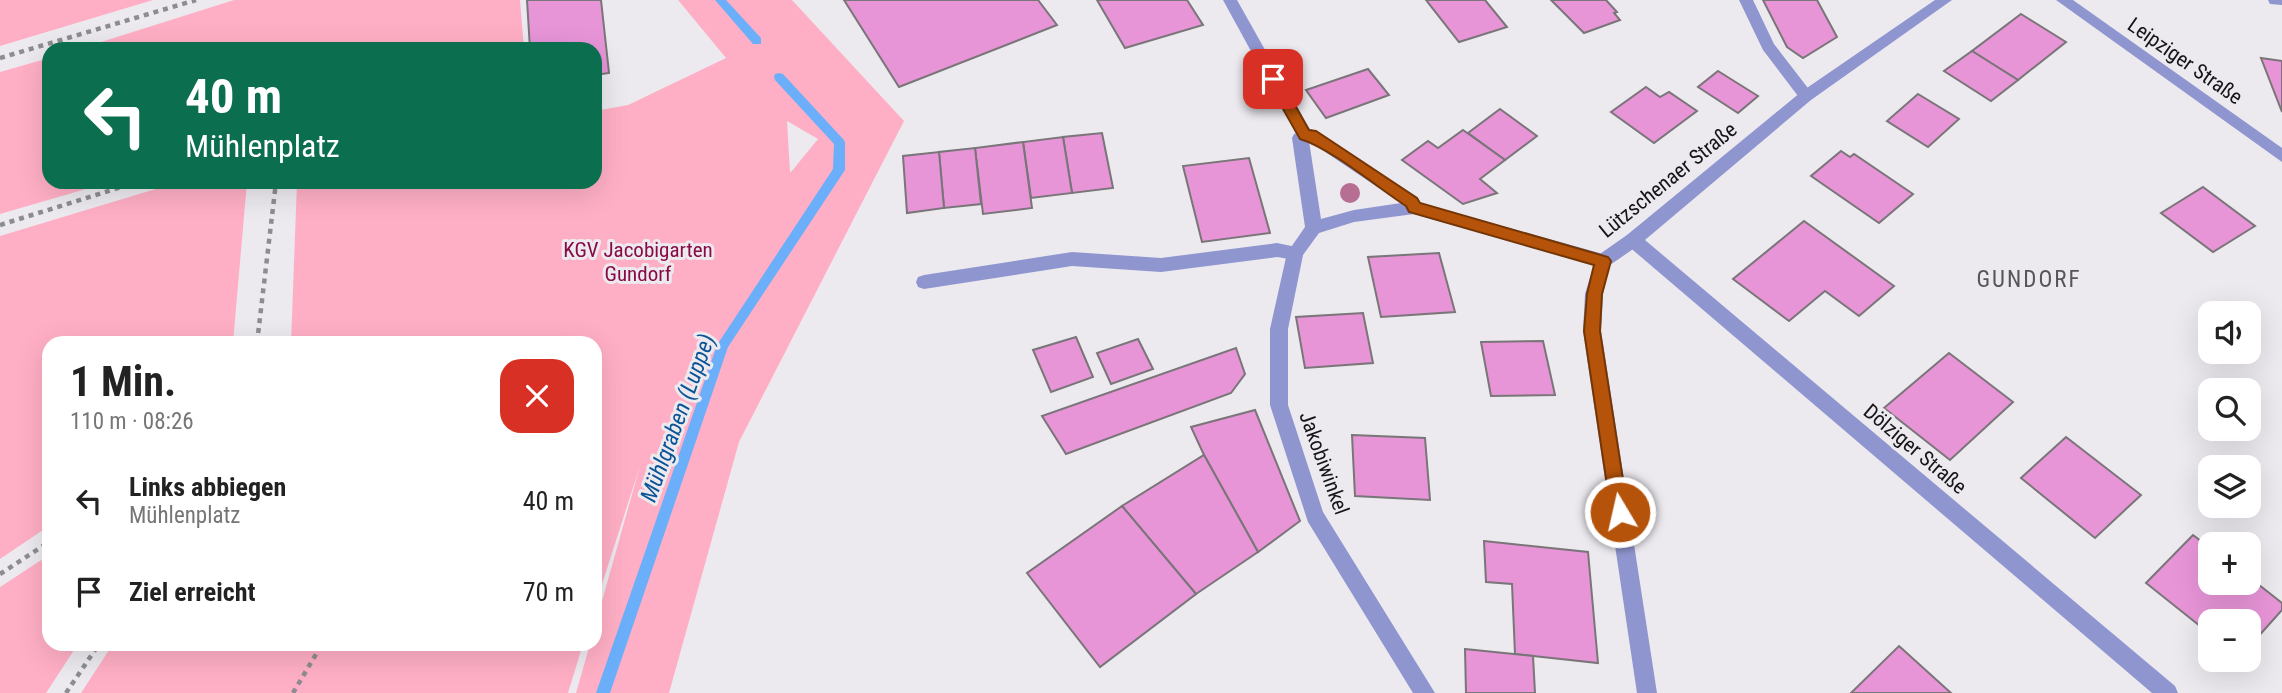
<!DOCTYPE html>
<html lang="de">
<meta charset="utf-8">
<style>
body{margin:0;font-family:"Roboto Condensed",sans-serif;background:#f2f2f2;color:#222;height:100vh;display:flex;flex-direction:column;font-size:26px;white-space:nowrap}
*{box-sizing:border-box;margin:0}
p{font-size:23px;color:#767676}
.icon{flex:none;width:38px;height:38px;fill:none;stroke:currentColor;stroke-width:2;stroke-linecap:round;stroke-linejoin:round}
.map{position:relative;flex:1;overflow:hidden}
.sheet{position:absolute;left:42px;top:336px;width:560px;height:315px;display:flex;flex-direction:column;background:#fff;border-radius:21px;box-shadow:0 7px 28px #0002}
.sheet>*{flex:none}
.hud{position:absolute;left:42px;top:42px;width:560px;height:147px;border-radius:21px;box-shadow:0 7px 28px #0002;background:#0b6e4f;color:#fff;overflow:hidden}
.buttons{position:absolute;left:2198px;top:301px;display:grid;gap:14px}
.buttons a{display:grid;place-items:center;width:63px;height:63px;border-radius:14px;background:#fff;box-shadow:0 7px 28px #0002;font-size:35px}
.pin{position:absolute;display:grid;place-items:center;width:60px;height:60px;color:#fff;margin:-30px;border-radius:14px;box-shadow:0 4px 10px #0006}
.me{position:absolute;width:77px;margin:-38px;rotate:351deg;stroke-linejoin:round;filter:drop-shadow(0 0 5px #0008)}
.turn{display:flex;align-items:center;gap:24px;height:147px;padding:0 28px;font-size:32px}
.turn .icon{width:91px;height:91px;stroke-width:2.5}
.turn b{display:block;font-size:49px;line-height:60px}
.round{display:grid;place-items:center;flex:none;width:74px;height:74px;border-radius:21px;background:#f2f2f2}
.overview{display:flex;align-items:center;justify-content:space-between;height:119px;padding:0 28px}
h1{font-size:42px;font-weight:700;line-height:52px}
ul{padding:0;list-style:none}
li{display:flex;align-items:center;gap:21px;height:91px;padding:0 28px}
li div{flex:1}
li b{display:block;font-size:26px}
li em{font-style:normal}
.map>svg:first-child{display:block}
.green{fill:#ffafc5;fill-rule:evenodd}
.lines{fill:none;stroke-linecap:round;stroke-linejoin:round}
.stream{fill:#6baffa;fill-rule:evenodd}
.building{fill:#e895d8;stroke:#797578;stroke-width:2}
.path{stroke:#8d8c90;stroke-width:4.5;stroke-dasharray:5 5;stroke-linecap:butt}
.service{fill:#8f95cf;fill-rule:evenodd}
.minor{fill:#8f95cf;fill-rule:evenodd}
.tertiary{fill:#8f95cf;fill-rule:evenodd}
.tree{fill:#b66f92}
.route{fill:#b45309;stroke:#753606;stroke-width:2}
.labels{text-anchor:middle;dominant-baseline:central;stroke-width:6;stroke-linejoin:round;paint-order:stroke}
.street-label{font-size:21px;fill:#151416;stroke:#eceaef}
.park-label{font-size:21px;fill:#890b46;stroke:#eceaef}
.neighbourhood-label{font-size:23px;letter-spacing:2px;fill:#565559;stroke:#eceaef}
.water-label{font-size:23px;font-style:italic;fill:#0b5497;stroke:#eceaef}
</style>
<div class="map">
<svg width="2282" height="693" viewBox="0 0 2282 693">
<rect width="100%" height="100%" fill="#eceaef"/>
<g class="green">
<path d="M0 0H153L0 46Z"/>
<path d="M234 0H520L524 49H79Z"/>
<path d="M678 0H792L904 121 739 442 669 693H576L590 644H595V626L640 466 595 606V343H291L297 182H595V111L628 105 726 58ZM787 121 818 139 791 172H790Z"/>
<path d="M49 58V182H110L0 214V72Z"/>
<path d="M247 182 233 343H49V526L0 559V236L169 185Z"/>
<path d="M49 555V644H78L46 693H0V587Z"/>
<path d="M113 644H583L568 693H81Z"/>
</g>
<g class="lines">
<g class="stream">
<path d="M715 0H726L761 38V44H753Z"/>
<path d="M779 73 783 74 844 140 845 143V170L728 347 610 693H596L717 345 833 169 834 144 775 80 774 77 775 74Z"/>
</g>
</g>
<g class="building">
<path d="M527 0H601L609 73 595 75V49H530Z"/>
<path d="M844 0H1038L1057 25 899 87Z"/>
<path d="M1097 0H1187L1203 25 1125 48Z"/>
<path d="M1426 0H1485L1507 27 1459 42Z"/>
<path d="M1551 0H1606L1617 12 1614 13 1620 20 1584 33Z"/>
<path d="M1763 0H1817L1837 37 1803 58 1787 47Z"/>
<path d="M2021 14 2066 42 2018 80 1972 51Z"/>
<path d="M1972 51 2018 80 1991 101 1944 71Z"/>
<path d="M2261 58 2282 61V112Z"/>
<path d="M1368 69 1389 95 1326 118 1306 90Z"/>
<path d="M1718 71 1758 96 1738 113 1698 87Z"/>
<path d="M1646 87 1660 97 1669 92 1697 111 1654 143 1611 112Z"/>
<path d="M1918 94 1959 119 1928 147 1887 121Z"/>
<path d="M1500 109 1537 136 1505 160 1468 133Z"/>
<path d="M1463 130 1505 160 1480 179 1497 193 1463 204 1402 160 1428 141 1438 148Z"/>
<path d="M1102 133 1113 188 1072 193 1063 137Z"/>
<path d="M1063 137 1072 193 1031 198 1023 142Z"/>
<path d="M1023 142 1032 208 983 214 975 148Z"/>
<path d="M975 148 981 204 944 208 939 152Z"/>
<path d="M1841 151 1850 157 1854 154 1913 194 1879 223 1811 176Z"/>
<path d="M939 152 944 208 907 213 903 156Z"/>
<path d="M1249 158 1270 233 1202 242 1183 166Z"/>
<path d="M2203 187 2255 226 2213 252 2161 213Z"/>
<path d="M1804 221 1894 286 1859 316 1825 291 1789 321 1733 279Z"/>
<path d="M1439 253 1455 312 1381 317 1368 257Z"/>
<path d="M1363 313 1373 363 1305 368 1296 317Z"/>
<path d="M1076 337 1093 377 1051 392 1033 350Z"/>
<path d="M1138 339 1153 369 1111 384 1097 353Z"/>
<path d="M1543 341 1555 395 1491 396 1481 342Z"/>
<path d="M1236 348 1245 374 1231 393 1066 454 1042 416Z"/>
<path d="M1949 353 2013 402 1950 460 1884 408Z"/>
<path d="M1255 410 1300 521 1258 552 1204 455 1191 427Z"/>
<path d="M1352 435 1425 438 1430 500 1355 496Z"/>
<path d="M2066 437 2141 495 2095 538 2021 478Z"/>
<path d="M1204 455 1258 552 1196 594 1122 506Z"/>
<path d="M1122 506 1196 594 1100 667 1027 573Z"/>
<path d="M2193 535 2210 548V583H2249V577L2282 603V610L2249 647V621H2210V634L2146 583Z"/>
<path d="M1484 541 1588 552 1598 663 1515 654 1512 584 1486 582Z"/>
<path d="M1899 646 1951 693H1851Z"/>
<path d="M1465 649 1533 656 1535 693H1466Z"/>
</g>
<g class="lines">
<g class="path">
<path d="M0 58 196 0"/>
<path d="M0 225 137 182"/>
<path d="M257 343 276 182"/>
<path d="M0 574 49 542"/>
<path d="M66 693 99 644"/>
<path d="M293 693 322 644"/>
</g>
<g class="service">
<path d="M1223 0H1237L1313 135 1311 139H1299Z"/>
<path d="M1277 243 1301 248 1303 253 1301 258 1295 260 1277 257 1161 272 1072 266 924 289 918 287 916 282 918 277 924 275 1072 252 1161 258Z"/>
</g>
<g class="minor">
<path d="M1739 0H1753L1774 44 1811 92 1814 96 1811 100H1801L1763 50Z"/>
<path d="M2056 0H2073L2282 148V162Z"/>
<path d="M1311 129 1417 198 1420 203 1603 254 1609 256 1611 261 1609 266 1603 268 1414 214 1354 222 1319 233 1303 255 1288 329V405L1323 512 1435 693H1413L1308 522 1270 405V329L1287 253 1305 227 1292 138 1294 134ZM1309 141 1401 203 1354 210 1321 219Z"/>
<path d="M1633 233 1639 235 2175 686 2178 693H2152L1627 245 1625 240 1627 235Z"/>
</g>
<g class="tertiary">
<path d="M1935 0H1952L1811 100 1639 245 1610 265 1603 294 1601 331 1657 693H1637L1583 331 1585 294 1595 261 1597 256 1627 235 1801 92Z"/>
<path d="M2268 0H2282V5L2270 4Z"/>
</g>
</g>
<circle class="tree" cx="1350" cy="193" r="10"/>
<path class="route" d="M1273 74 1278 75 1309 130 1316 131 1417 198 1420 203 1608 257 1611 261 1602 294 1600 331 1628 512 1626 518 1620 520 1614 518 1611 512 1584 331 1587 294 1594 265 1409 212 1406 206C1377 187 1330 148 1300 139L1266 79Z"/>
<g class="labels">
<g class="street-label">
<text transform="translate(2185 61) rotate(35)">Leipziger Straße</text>
<text transform="translate(1668 180) rotate(-39)">Lützschenaer Straße</text>
<text transform="translate(1915 449) rotate(40)">Dölziger Straße</text>
<text transform="translate(1324 463) rotate(70)">Jakobiwinkel</text>
</g>
<g class="park-label">
<text x="638" y="250">KGV Jacobigarten<tspan x="638" dy="24">Gundorf</tspan></text>
</g>
<g class="neighbourhood-label">
<text x="2029" y="279">GUNDORF</text>
</g>
<g class="water-label">
<text transform="translate(678 418) rotate(-70)">Mühlgraben (Luppe)</text>
</g>
</g>
</svg>
<div class="buttons">
<a><svg class="icon" aria-label="sound" viewBox="0 0 24 24"><path d="M4 9h4l5-4v14l-5-4H4zM17 9q2 3 0 6"/></svg></a>
<a><svg class="icon" aria-label="search" viewBox="0 0 24 24"><circle cx="10" cy="10" r="6"/><path d="M15 15l6 6"/></svg></a>
<a><svg class="icon" aria-label="layers" viewBox="0 0 24 24"><path d="M12 4l9 5-9 5-9-5zM3 14l9 5 9-5"/></svg></a>
<a>+</a>
<a>−</a>
</div>
<div class="pin" style="left:1273px;top:79px;background:#d93025"><svg class="icon" aria-label="arrive" viewBox="0 0 24 24"><path d="M6 21V4h12l-3 4 3 4H6"/></svg></div>
<svg class="me" style="left:1620px;top:512px" viewBox="-20 -20 40 40"><circle r="17" fill="#b45309" stroke="#fff" stroke-width="3"/><path d="M0-11L8 9 0 5-8 9z" fill="#fff"/></svg>
<div class="hud">
<div class="turn"><svg class="icon" aria-label="left" viewBox="0 0 24 24"><path d="M17 20v-9H6M10 6l-5 5 5 5"/></svg><div><b>40 m</b>Mühlenplatz</div></div>
</div>
<section class="sheet">
<div class="overview"><div><h1>1 Min.</h1><p>110 m · 08:26</p></div><a class="round" style="background:#d93025;color:#fff"><svg class="icon" aria-label="close" viewBox="0 0 24 24"><path d="M6 6l12 12M18 6L6 18"/></svg></a></div>
<ul>
<li><svg class="icon" aria-label="left" viewBox="0 0 24 24"><path d="M17 20v-9H6M10 6l-5 5 5 5"/></svg><div><b>Links abbiegen</b><p>Mühlenplatz</p></div><em>40 m</em></li>
<li><svg class="icon" aria-label="arrive" viewBox="0 0 24 24"><path d="M6 21V4h12l-3 4 3 4H6"/></svg><div><b>Ziel erreicht</b></div><em>70 m</em></li>
</ul>
</section>
</div>
